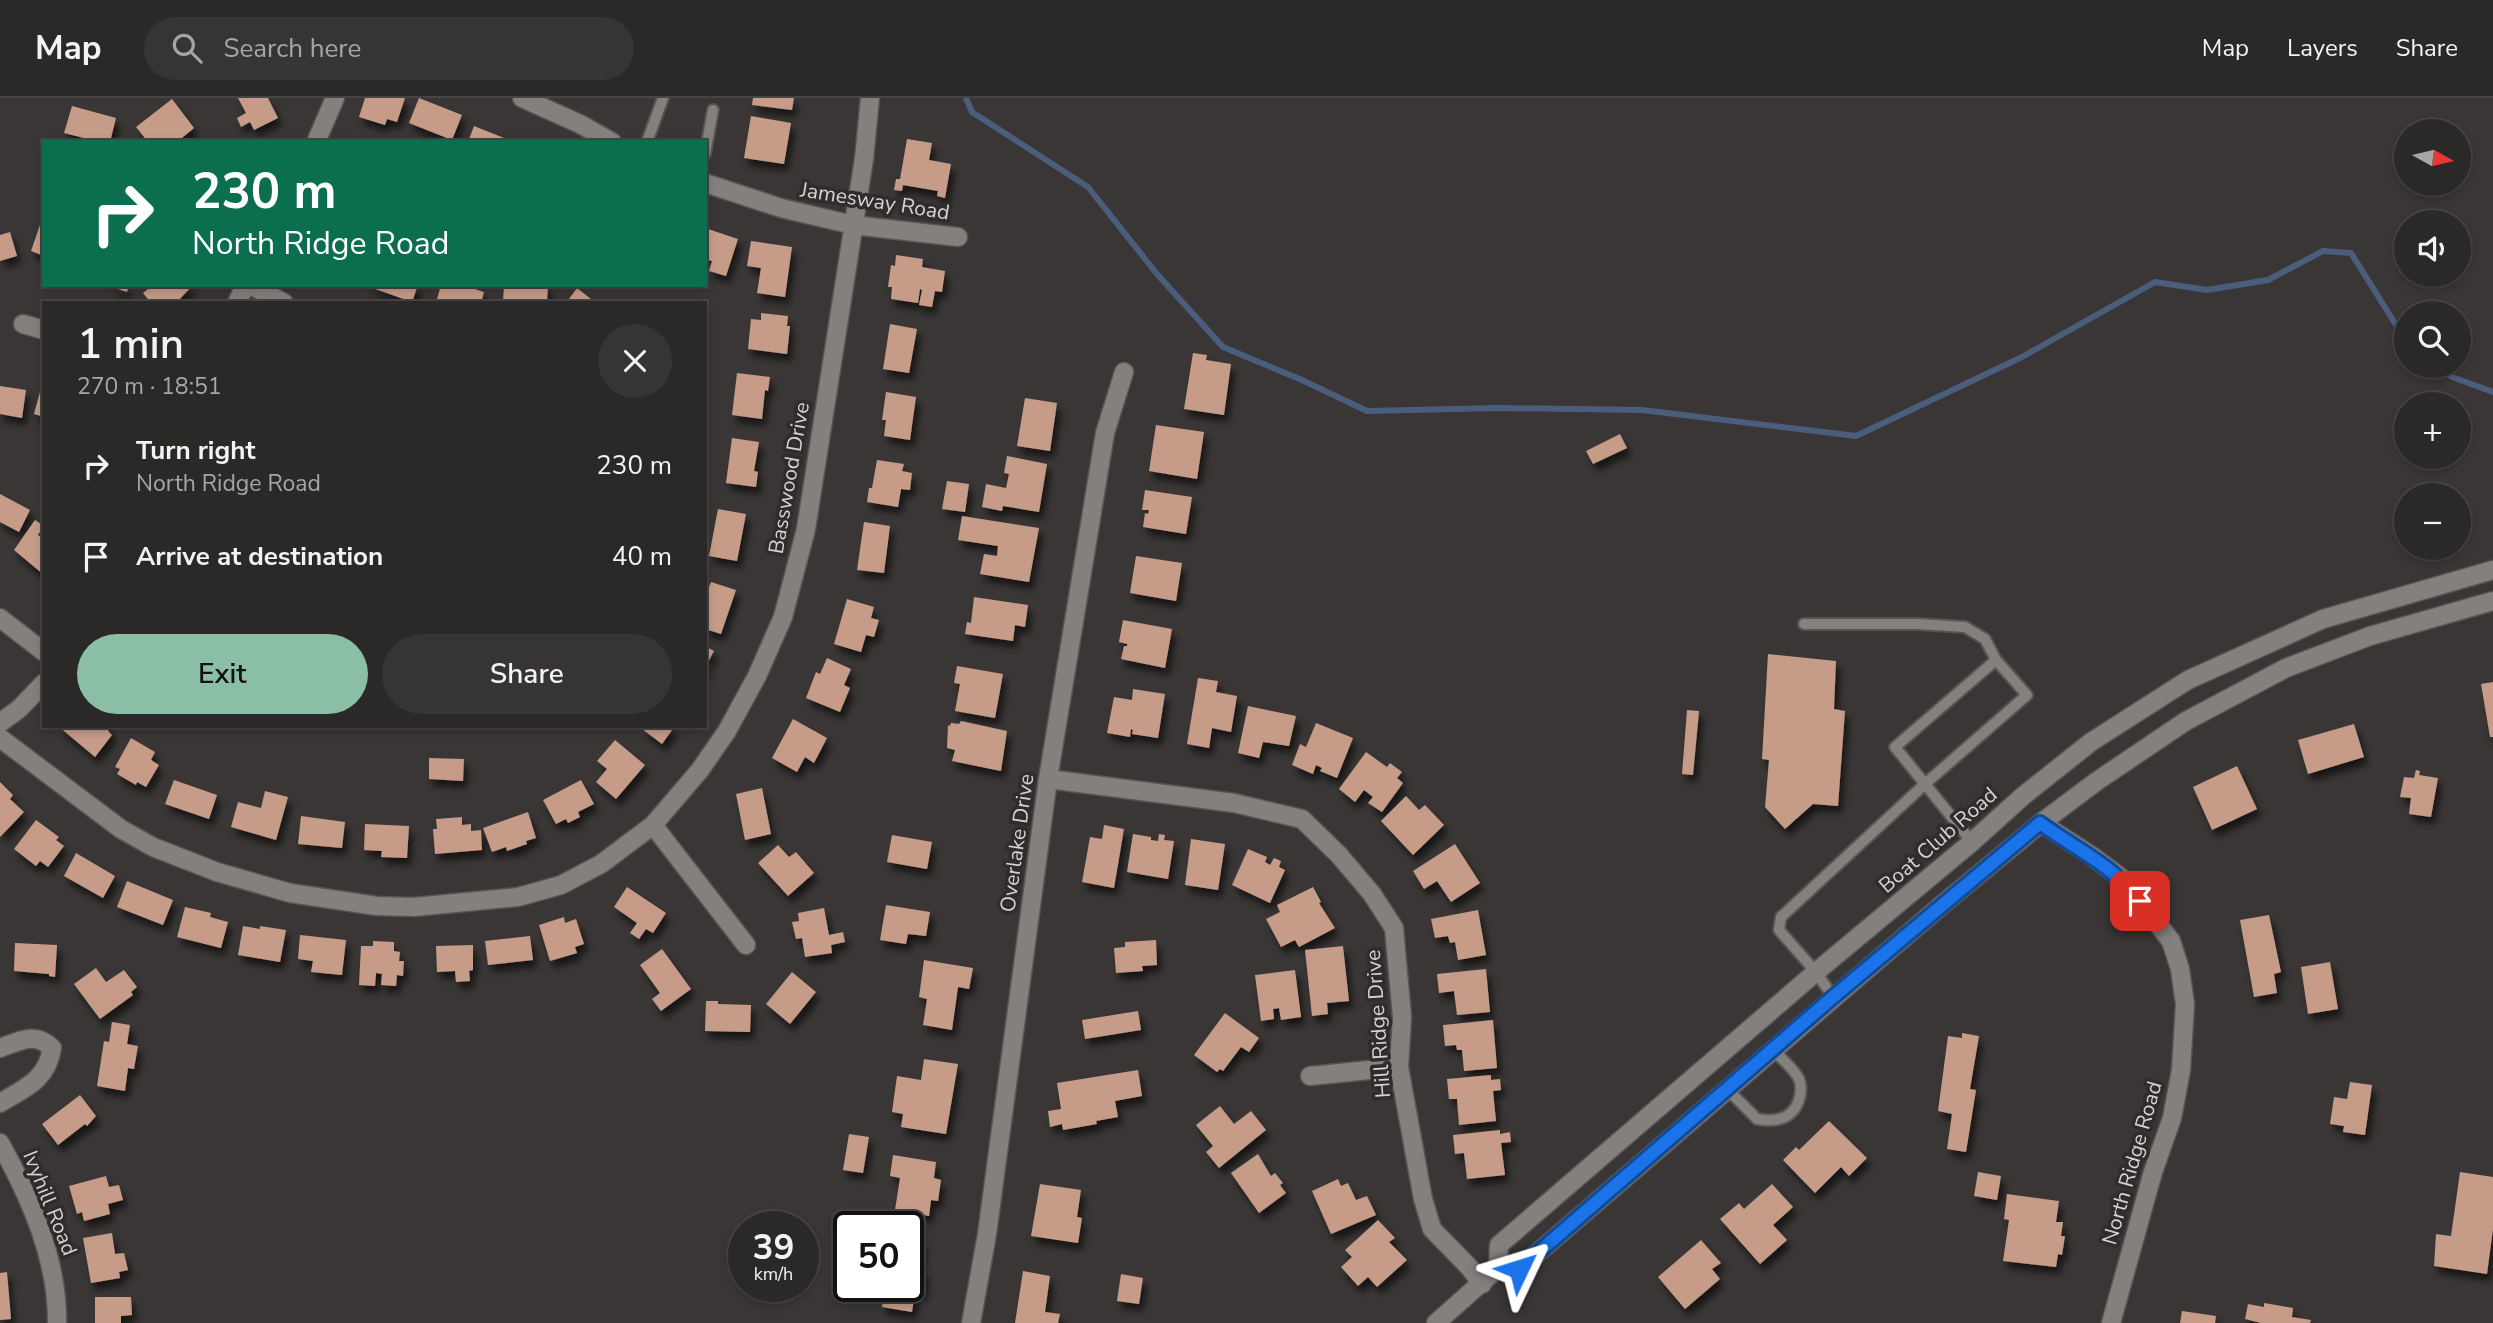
<!DOCTYPE html>
<meta charset="utf-8">
<style>
body{margin:0;font-family:"Nunito Sans",sans-serif;background:#373434;color:#f1f3f6;height:100vh;display:flex;flex-direction:column;font-size:26px;white-space:nowrap}
*{box-sizing:border-box;margin:0}
p{font-size:23px;color:#a6a6a8}
.icon{flex:none;width:38px;height:38px;fill:none;stroke:currentColor;stroke-width:2;stroke-linecap:round;stroke-linejoin:round}
.map{position:relative;flex:1;overflow:hidden}
.drawer{position:absolute;left:42px;top:203px;width:665px;height:427px;display:flex;flex-direction:column;background:#2b2828;border-radius:0px;box-shadow:0 4px 10px #0003,0 0 0 2px #474445}
.drawer>*{flex:none}
.banner{position:absolute;left:42px;top:42px;width:665px;height:147px;border-radius:0px;box-shadow:0 4px 10px #0003,0 0 0 2px #474445;background:#0b6e4f;color:#fff;overflow:hidden}
.needle{width:46px;rotate:98deg}
.tools{position:absolute;left:2394px;top:21px;display:grid;gap:14px}
.tools a{display:grid;place-items:center;width:77px;height:77px;border-radius:50%;background:#2b2828;box-shadow:0 4px 10px #0003,0 0 0 2px #474445;font-size:35px}
.speed{position:absolute;left:728px;top:1113px;display:flex;gap:14px;font-size:35px;font-weight:700;text-align:center}
.speed>*{display:grid;place-content:center;width:91px;height:91px;border-radius:50%;background:#2b2828;box-shadow:0 4px 10px #0003,0 0 0 2px #474445;line-height:1}
.speed small{font-size:18px;font-weight:400}
.speed .limit{border:4px solid #111;border-radius:10px;background:#fff;color:#111}
.pin{position:absolute;display:grid;place-items:center;width:60px;height:60px;color:#fff;margin:-30px;border-radius:14px;box-shadow:0 4px 10px #0006}
.me{position:absolute;width:77px;margin:-38px;rotate:49deg;stroke-linejoin:round;filter:drop-shadow(0 0 5px #0008)}
.turn{display:flex;align-items:center;gap:24px;height:147px;padding:0 35px;font-size:32px}
.turn .icon{width:91px;height:91px;stroke-width:2.5}
.turn b{display:block;font-size:49px;line-height:60px}
.round{display:grid;place-items:center;flex:none;width:74px;height:74px;border-radius:37px;background:#373434}
.overview{display:flex;align-items:center;justify-content:space-between;height:119px;padding:0 35px}
h1{font-size:42px;font-weight:600;line-height:52px}
.button{display:flex;gap:14px;margin-top:auto;padding:14px 35px}
.button a{flex:1;height:80px;border-radius:42px;background:#8abfa5;color:#111;font-size:28px;font-weight:600;line-height:80px;text-align:center}
.button a+a{background:#373434;color:#f1f3f6}
ul{padding:0;list-style:none}
li{display:flex;align-items:center;gap:21px;height:91px;padding:0 35px}
li div{flex:1}
li b{display:block;font-size:26px}
li em{font-style:normal}
header{display:flex;align-items:center;gap:42px;box-sizing:border-box;height:98px;padding:0 35px;background:#2b2828;border-bottom:2px solid #474445}
header strong{font-size:33px}
nav{display:flex;gap:38px;margin-inline-start:auto;font-size:24px}
.search{width:490px;height:63px;background:#373434;display:flex;align-items:center;gap:18px;box-sizing:border-box;padding:0 24px;border-radius:38px;color:#a6a6a8;font-size:26px}
.map>svg:first-child{display:block}
.lines{fill:none;stroke-linecap:round;stroke-linejoin:round}
.stream{stroke:#4b5d7d;stroke-width:6}
.building{fill:#c69c89;filter:url(#shadow)}
.service-casing{stroke:#575454;stroke-width:14}
.minor-casing{stroke:#575454;stroke-width:21}
.secondary-casing{stroke:#575454;stroke-width:21}
.service{stroke:#83807e;stroke-width:10}
.minor{stroke:#83807e;stroke-width:18}
.secondary{stroke:#83807e;stroke-width:18}
.route-casing{stroke:#114b97;stroke-width:18}
.route{stroke:#1a73e8;stroke-width:12}
.labels{text-anchor:middle;dominant-baseline:central;stroke-width:7;stroke-linejoin:round;paint-order:stroke}
.street-label{font-size:21px;fill:#d5d3d3;stroke:#2f2c2b}
</style>
<header>
<strong>Map</strong>
<div class="search"><svg class="icon" aria-label="search" viewBox="0 0 24 24"><circle cx="10" cy="10" r="6"/><path d="M15 15l6 6"/></svg>Search here</div>
<nav><a>Map</a><a>Layers</a><a>Share</a></nav>
</header>
<div class="map">
<svg width="2493" height="1225" viewBox="0 0 2493 1225">
<defs>
<filter id="shadow"><feDropShadow dx="4" dy="7" stdDeviation="3.5" flood-color="#0009"/></filter>
</defs>
<rect width="100%" height="100%" fill="#393635"/>
<g class="lines">
<g class="stream">
<path d="M966 0 972 14 1088 89 1157 176 1223 249 1302 282 1367 313 1498 310 1642 312 1856 338 2022 259 2155 184 2207 192 2268 182 2323 153 2351 155 2406 243"/>
<path d="M2437 268 2452 279 2493 294"/>
</g>
</g>
<g class="building">
<path d="M238 0H268L278 20 254 32 250 24 241 29 237 20 246 15Z"/>
<path d="M365 0H405L397 24 387 21 385 27 359 19Z"/>
<path d="M419 0 462 17 452 42 409 25Z"/>
<path d="M753 0H794L792 12 752 7Z"/>
<path d="M172 1 194 30 177 44H148L136 29Z"/>
<path d="M72 8 116 20 110 44H87L88 41 64 35Z"/>
<path d="M751 18 791 25 784 66 744 60Z"/>
<path d="M474 28 514 44H468Z"/>
<path d="M907 41 932 45 929 62 951 66 945 100 937 98 938 93 903 87 902 93 894 92 896 81H900Z"/>
<path d="M40 127 44 129V158L31 153Z"/>
<path d="M705 130 738 141 726 178 709 173 712 163 705 161Z"/>
<path d="M10 134 17 158 0 163V137Z"/>
<path d="M751 143 792 149 785 199 757 195 761 170 747 168Z"/>
<path d="M896 157 923 161 922 169 945 173 942 194 935 193 932 209 919 207 922 192 920 191 918 205 891 201 892 189H888L891 167 895 168Z"/>
<path d="M106 187H129L127 194Z"/>
<path d="M153 187H193L176 205H151L143 195Z"/>
<path d="M364 187H418L412 204Z"/>
<path d="M441 187H472V190L484 194 481 205H436Z"/>
<path d="M504 187H548L547 205H503Z"/>
<path d="M577 190 596 205H566Z"/>
<path d="M761 215 788 218 787 228H790L787 256 748 251 751 221 761 222Z"/>
<path d="M890 226 917 231 909 275 883 271Z"/>
<path d="M1193 255 1207 257 1206 262 1231 266 1224 317 1184 311Z"/>
<path d="M737 275 770 279 768 293 765 292 762 321 732 317Z"/>
<path d="M43 283H44V319L34 316Z"/>
<path d="M0 288 26 292 22 320 0 316Z"/>
<path d="M886 294 916 299 910 342 884 338 886 322H882Z"/>
<path d="M1025 300 1057 305 1050 353 1017 348Z"/>
<path d="M1156 327 1204 334 1197 381 1149 373Z"/>
<path d="M1620 336 1627 350 1593 366 1586 353Z"/>
<path d="M732 340 759 344 754 373 758 374 756 389 726 385Z"/>
<path d="M1007 358 1047 366 1039 414 1003 408 1002 413 982 409 986 386 1006 390 1009 376 1004 375Z"/>
<path d="M877 362 904 366 902 373 912 375 910 392 901 391 898 409 867 404 869 390H872Z"/>
<path d="M947 383 969 386 965 414 942 411Z"/>
<path d="M1145 392 1192 399 1186 436 1143 429 1145 415 1148 416 1149 412H1142Z"/>
<path d="M0 396 30 412 19 434 0 424Z"/>
<path d="M718 411 746 416 737 463 709 458Z"/>
<path d="M962 418 1039 430 1029 484 980 476 984 456 997 458 998 448 958 442Z"/>
<path d="M35 422 44 428 38 437 44 441V477L14 452Z"/>
<path d="M864 424 890 428 884 475 857 472Z"/>
<path d="M1136 458 1182 465 1176 503 1130 495Z"/>
<path d="M711 484 736 492 721 536 705 531V488L709 489Z"/>
<path d="M974 499 1028 507 1025 529 1015 527 1013 543 965 536 967 524 971 525Z"/>
<path d="M847 501 874 509 871 520 879 522 874 539 866 537 861 554 834 546Z"/>
<path d="M1123 522 1172 531 1165 570 1121 561 1124 548H1127V546L1119 544Z"/>
<path d="M705 548 714 553 706 568 709 570 705 576Z"/>
<path d="M1768 556 1836 563 1834 611 1845 613 1838 708 1813 706 1785 731 1765 709 1769 662 1762 661Z"/>
<path d="M827 560 851 571 844 587 850 590 840 614 806 600 816 574 820 576Z"/>
<path d="M957 568 1003 576 995 620 955 613 960 586 954 585Z"/>
<path d="M1198 580 1218 583 1216 594 1237 598 1231 634 1212 630 1209 650 1187 646Z"/>
<path d="M2493 584V639H2490L2481 586Z"/>
<path d="M1133 591 1165 596 1158 640 1132 636 1133 632 1131 631 1130 639 1107 635 1114 599 1132 602Z"/>
<path d="M1248 608 1296 618 1289 648 1263 644 1259 660 1238 655Z"/>
<path d="M1687 612 1699 613 1693 677 1682 676Z"/>
<path d="M793 621 827 640 814 665 805 659 797 674 772 660Z"/>
<path d="M961 623 1007 633 1001 673 952 663 955 652 947 650 948 627 950 628 951 625 959 626Z"/>
<path d="M1316 625 1353 640 1337 680 1320 673 1322 670 1316 667 1313 676 1292 667 1300 646 1306 649Z"/>
<path d="M2354 626 2364 659 2308 676 2298 642Z"/>
<path d="M58 628H112L108 633 112 637 95 659Z"/>
<path d="M644 628H675L662 646 642 631Z"/>
<path d="M131 640 155 654 151 662 159 667 146 689 137 684 136 687 117 676 120 671 115 669Z"/>
<path d="M615 642 645 667 616 701 596 684 607 671 597 663Z"/>
<path d="M1366 654 1387 669 1390 665 1402 674 1397 680 1403 685 1382 714 1368 705 1373 699 1364 692 1355 704 1339 691Z"/>
<path d="M429 660 464 661 463 683 429 681Z"/>
<path d="M2237 668 2257 711 2212 732 2193 689Z"/>
<path d="M2416 672 2420 673 2419 677 2438 680 2431 719 2409 716 2411 700 2400 699 2404 679 2414 680Z"/>
<path d="M174 682 217 697 209 721 165 706Z"/>
<path d="M581 682 594 706 578 714 580 719 568 725 566 721 556 726 543 702Z"/>
<path d="M0 684 13 697 10 701 24 714 0 739Z"/>
<path d="M762 690 771 736 745 742 736 696Z"/>
<path d="M265 693 288 699 276 742 231 729 238 704 261 710Z"/>
<path d="M1406 698 1419 712 1425 707 1444 727 1413 757 1381 723Z"/>
<path d="M528 714 536 740 526 743 527 746 507 753 506 749 492 754 483 730Z"/>
<path d="M301 718 345 724 342 750 298 746Z"/>
<path d="M462 719V727L471 726V733L481 732 482 752 435 756 433 731H437L436 721Z"/>
<path d="M36 722 59 739 56 742 64 748 48 769 40 763 36 768 14 751Z"/>
<path d="M365 726 409 728 407 760 381 759 382 753 364 752Z"/>
<path d="M1104 727 1124 731 1114 790 1082 784 1090 739 1102 741Z"/>
<path d="M1133 736 1151 739V742L1158 743 1159 736 1165 737 1164 742 1174 743 1168 781 1127 774Z"/>
<path d="M892 737 932 744 927 771 887 764Z"/>
<path d="M1191 741 1225 746 1218 792 1185 787Z"/>
<path d="M1455 746 1480 785 1451 804 1437 783 1424 791 1413 773Z"/>
<path d="M778 747 789 759 796 754 814 775 788 798 758 765Z"/>
<path d="M1248 751 1267 759 1265 764 1270 767 1274 760 1281 763 1279 769 1285 772 1270 805 1232 787Z"/>
<path d="M76 755 115 778 103 800 64 778Z"/>
<path d="M127 783 173 802 163 827 117 809Z"/>
<path d="M627 789 666 815 653 835 646 831 639 841 630 835 637 825 614 809Z"/>
<path d="M1313 789 1321 804 1319 805 1335 830 1299 849 1295 842 1281 849 1266 821 1280 814 1277 807Z"/>
<path d="M886 807 930 814 926 838 908 836 906 846 880 842Z"/>
<path d="M185 809 211 815 210 819 228 824 221 850 177 839Z"/>
<path d="M824 810 829 837 843 834 845 844 831 847 832 855 805 859 802 840 796 841 792 824 799 823 798 815Z"/>
<path d="M1478 812 1486 857 1458 862 1455 844 1450 845 1448 838 1435 840 1431 821Z"/>
<path d="M2269 817 2281 874 2274 876 2277 895 2254 899 2240 822Z"/>
<path d="M564 819 565 825 576 821 584 846 575 849 577 855 550 863 539 827Z"/>
<path d="M243 828 260 831V828L286 832 280 864 238 857Z"/>
<path d="M300 837 346 842 342 877 311 874 313 863 298 861Z"/>
<path d="M530 838 533 862 488 867 485 843Z"/>
<path d="M1156 842 1157 867 1142 868 1143 873 1116 875 1114 850 1125 849V844Z"/>
<path d="M373 843 394 844V853L400 854 399 863H404L403 878 397 877 396 888 381 887 382 876 376 875 375 888 359 887 361 848H373Z"/>
<path d="M15 845 57 847 55 879 49 878V876L14 873Z"/>
<path d="M473 847V872L469 873 470 883 456 884 455 873 437 874 436 848Z"/>
<path d="M1343 848 1349 903 1327 905 1328 916 1312 918 1305 852Z"/>
<path d="M662 851 691 891 661 913 652 901 660 895 640 867Z"/>
<path d="M924 862 973 870 969 891 958 889 952 932 923 927 927 901 919 899Z"/>
<path d="M2330 864 2338 911 2308 916 2301 869Z"/>
<path d="M96 870 106 884 124 872 137 889 131 894 133 897 100 921 74 886Z"/>
<path d="M1486 871 1490 914 1457 917 1454 893 1439 895 1437 876Z"/>
<path d="M1295 872 1301 919 1281 922 1279 910 1273 911 1274 921 1261 923 1255 877Z"/>
<path d="M792 874 816 894 790 926 766 906Z"/>
<path d="M706 903H718V906L751 907 750 934 705 933Z"/>
<path d="M1138 913 1141 932 1085 941 1082 922Z"/>
<path d="M1225 915 1259 940 1249 954 1241 949 1223 973 1220 971 1217 974 1194 957Z"/>
<path d="M1493 922 1497 970 1464 973 1462 952H1457L1456 947 1445 948 1443 927Z"/>
<path d="M112 924 130 927 127 946 138 948 134 971 128 970 125 993 97 988 104 943 109 944Z"/>
<path d="M1962 935 1979 938 1970 991 1976 992 1966 1054 1947 1051 1952 1016 1938 1013 1948 938 1962 940Z"/>
<path d="M924 961 958 966 946 1036 901 1029 903 1016 892 1014 897 978 921 982Z"/>
<path d="M1138 972 1142 998 1115 1003 1118 1019 1096 1023 1097 1026 1063 1032 1062 1026 1050 1029 1048 1013 1061 1011 1057 985Z"/>
<path d="M1491 977V982L1500 981 1501 992 1493 993 1496 1023 1459 1027 1457 1001H1449L1447 981Z"/>
<path d="M2350 984 2372 987 2365 1037 2343 1034 2344 1028 2330 1026 2334 999 2347 1001Z"/>
<path d="M80 997 96 1018 87 1028 85 1026 58 1047 42 1026Z"/>
<path d="M1220 1008 1234 1026 1251 1013 1266 1032 1219 1070 1206 1054 1213 1048 1196 1027Z"/>
<path d="M1829 1023 1867 1060 1849 1078 1841 1069 1815 1095 1783 1062 1796 1049 1799 1052Z"/>
<path d="M1500 1032V1036L1510 1034 1511 1044 1501 1045 1505 1077 1467 1081 1464 1055 1455 1056 1453 1037Z"/>
<path d="M849 1036 869 1039 863 1075 843 1072Z"/>
<path d="M1258 1056 1271 1078 1275 1075 1283 1085 1280 1087 1286 1095 1259 1115 1231 1075Z"/>
<path d="M893 1057 936 1064 934 1080 941 1082 938 1103 931 1102 929 1118 895 1112 900 1080 890 1078Z"/>
<path d="M1978 1074 2001 1078 1997 1102 1974 1098Z"/>
<path d="M2460 1074 2493 1079V1131L2487 1176 2434 1168 2436 1136 2451 1138Z"/>
<path d="M106 1078 109 1089 119 1087 123 1102 108 1106 110 1116 84 1123 82 1114 77 1116 69 1088Z"/>
<path d="M1338 1081 1341 1088 1348 1085 1356 1102 1367 1098 1376 1117 1331 1136 1312 1093Z"/>
<path d="M1040 1086 1081 1092 1077 1119 1082 1120 1078 1145 1031 1138Z"/>
<path d="M1772 1086 1793 1109 1773 1127 1787 1142 1760 1166 1720 1121 1739 1105 1744 1111Z"/>
<path d="M2007 1096 2059 1103 2056 1124H2063L2061 1138H2065L2062 1157 2058 1156 2056 1169 2003 1163 2009 1122 2004 1121Z"/>
<path d="M1378 1122 1395 1140 1389 1144 1407 1162 1377 1189 1368 1179 1358 1188 1341 1169 1352 1159 1345 1152Z"/>
<path d="M112 1135 115 1156 124 1155 128 1172 119 1174 120 1180 91 1185 83 1140Z"/>
<path d="M908 1140 923 1143 918 1172 925 1173 922 1196 915 1195 912 1214 882 1209 885 1188H908Z"/>
<path d="M1701 1142 1721 1165 1712 1171 1720 1181 1685 1211 1658 1179Z"/>
<path d="M1023 1173 1050 1178 1045 1214 1060 1216 1058 1225H1015Z"/>
<path d="M7 1174 11 1221 0 1222V1175Z"/>
<path d="M1121 1176 1143 1180 1139 1206 1117 1203Z"/>
<path d="M95 1199H131L132 1217 121 1218V1225H95Z"/>
<path d="M2264 1205 2293 1210 2292 1219 2311 1222 2310 1225H2261L2245 1221 2248 1206 2264 1209Z"/>
<path d="M2182 1213 2216 1218 2215 1225H2180Z"/>
</g>
<g class="lines">
<defs>
<g id="service">
<path d="M647 44 663 0"/>
<path d="M705 56 713 12"/>
<path d="M1804 526H1918L1965 529 1985 541 1996 562"/>
<path d="M1833 899 1816 874 1779 832 1781 819 1926 685 2027 597 1996 562 1895 649 1972 744"/>
<path d="M1727 991 1757 1021C1778 1025 1795 1020 1800 998 1801 993 1801 986 1799 981 1794 971 1781 960 1773 952"/>
</g>
<g id="minor">
<path d="M522 0 580 26 612 44"/>
<path d="M316 44 335 0"/>
<path d="M705 85 781 110 853 127 958 139"/>
<path d="M251 187 284 205"/>
<path d="M237 205 245 187"/>
<path d="M23 226 44 232"/>
<path d="M0 520 44 554"/>
<path d="M0 625 19 611 44 585"/>
<path d="M0 640 121 731 153 749 217 774 290 795 377 808 414 809 518 799 561 787 601 766 653 727 700 672 727 633 757 578 783 519 806 431 864 61 870 0"/>
<path d="M1048 681 1234 705 1302 721 1339 757 1372 796 1394 830 1402 919 1399 969 1423 1101 1432 1131 1470 1170 1482 1186"/>
<path d="M2041 725 2092 758 2124 782 2171 843 2180 871 2185 906 2181 972 2172 1020 2153 1074 2111 1225"/>
<path d="M653 727 746 847"/>
<path d="M0 950C19 943 36 933 52 950 47 982 25 990 0 1005"/>
<path d="M1310 978 1399 969"/>
<path d="M0 1045C30 1099 58 1162 57 1225"/>
<path d="M971 1225 987 1136 1048 681 1105 335 1124 274"/>
</g>
<g id="secondary">
<path d="M1498 1170 1519 1171 1943 806 2041 725 2097 683 2186 623 2286 570 2370 538 2493 503"/>
<path d="M1436 1225 1498 1170 1499 1147 1816 874 1972 744 2023 698 2091 644 2188 582 2323 521 2493 472"/>
</g>
</defs>
<use href="#service" class="service-casing"/>
<use href="#minor" class="minor-casing"/>
<use href="#secondary" class="secondary-casing"/>
<use href="#service" class="service"/>
<use href="#minor" class="minor"/>
<use href="#secondary" class="secondary"/>
</g>
<g class="lines">
<defs>
<path id="route" d="M1519 1171 1833 899 2040 725C2077 752 2110 765 2140 803"/>
</defs>
<use href="#route" class="route-casing"/>
<use href="#route" class="route"/>
</g>
<g class="labels">
<g class="street-label">
<text transform="translate(875 103) rotate(9)">Jamesway Road</text>
<text transform="translate(789 380) rotate(-80)">Basswood Drive</text>
<text transform="translate(1938 742) rotate(-41)">Boat Club Road</text>
<text transform="translate(1017 745) rotate(-82)">Overlake Drive</text>
<text transform="translate(1378 926) rotate(-94)">Hill Ridge Drive</text>
<text transform="translate(2132 1065) rotate(-74)">North Ridge Road</text>
<text transform="translate(50 1105) rotate(68)">Ivyhill Road</text>
</g>
</g>
</svg>
<div class="tools">
<a><svg class="needle" viewBox="-14 -14 28 28"><path d="M0-13l5 13h-10z" fill="#e53935"/><path d="M0 13l5-13h-10z" fill="#a6a6a8"/></svg></a>
<a><svg class="icon" aria-label="sound" viewBox="0 0 24 24"><path d="M4 9h4l5-4v14l-5-4H4zM17 9q2 3 0 6"/></svg></a>
<a><svg class="icon" aria-label="search" viewBox="0 0 24 24"><circle cx="10" cy="10" r="6"/><path d="M15 15l6 6"/></svg></a>
<a>+</a>
<a>−</a>
</div>
<div class="speed"><div>39<small>km/h</small></div><div class="limit">50</div></div>
<div class="pin" style="left:2140px;top:803px;background:#d93025"><svg class="icon" aria-label="arrive" viewBox="0 0 24 24"><path d="M6 21V4h12l-3 4 3 4H6"/></svg></div>
<svg class="me" style="left:1519px;top:1171px" viewBox="-20 -20 40 40"><path d="M0-17L14 15 0 8-14 15z" fill="#1a73e8" stroke="#fff" stroke-width="4"/></svg>
<div class="banner">
<div class="turn"><svg class="icon" aria-label="right" viewBox="0 0 24 24"><path d="M7 20v-9h11M14 6l5 5-5 5"/></svg><div><b>230 m</b>North Ridge Road</div></div>
</div>
<section class="drawer">
<div class="overview"><div><h1>1 min</h1><p>270 m · 18:51</p></div><a class="round"><svg class="icon" aria-label="close" viewBox="0 0 24 24"><path d="M6 6l12 12M18 6L6 18"/></svg></a></div>
<ul>
<li><svg class="icon" aria-label="right" viewBox="0 0 24 24"><path d="M7 20v-9h11M14 6l5 5-5 5"/></svg><div><b>Turn right</b><p>North Ridge Road</p></div><em>230 m</em></li>
<li><svg class="icon" aria-label="arrive" viewBox="0 0 24 24"><path d="M6 21V4h12l-3 4 3 4H6"/></svg><div><b>Arrive at destination</b></div><em>40 m</em></li>
</ul>
<div class="button"><a>Exit</a><a>Share</a></div>
</section>
</div>
